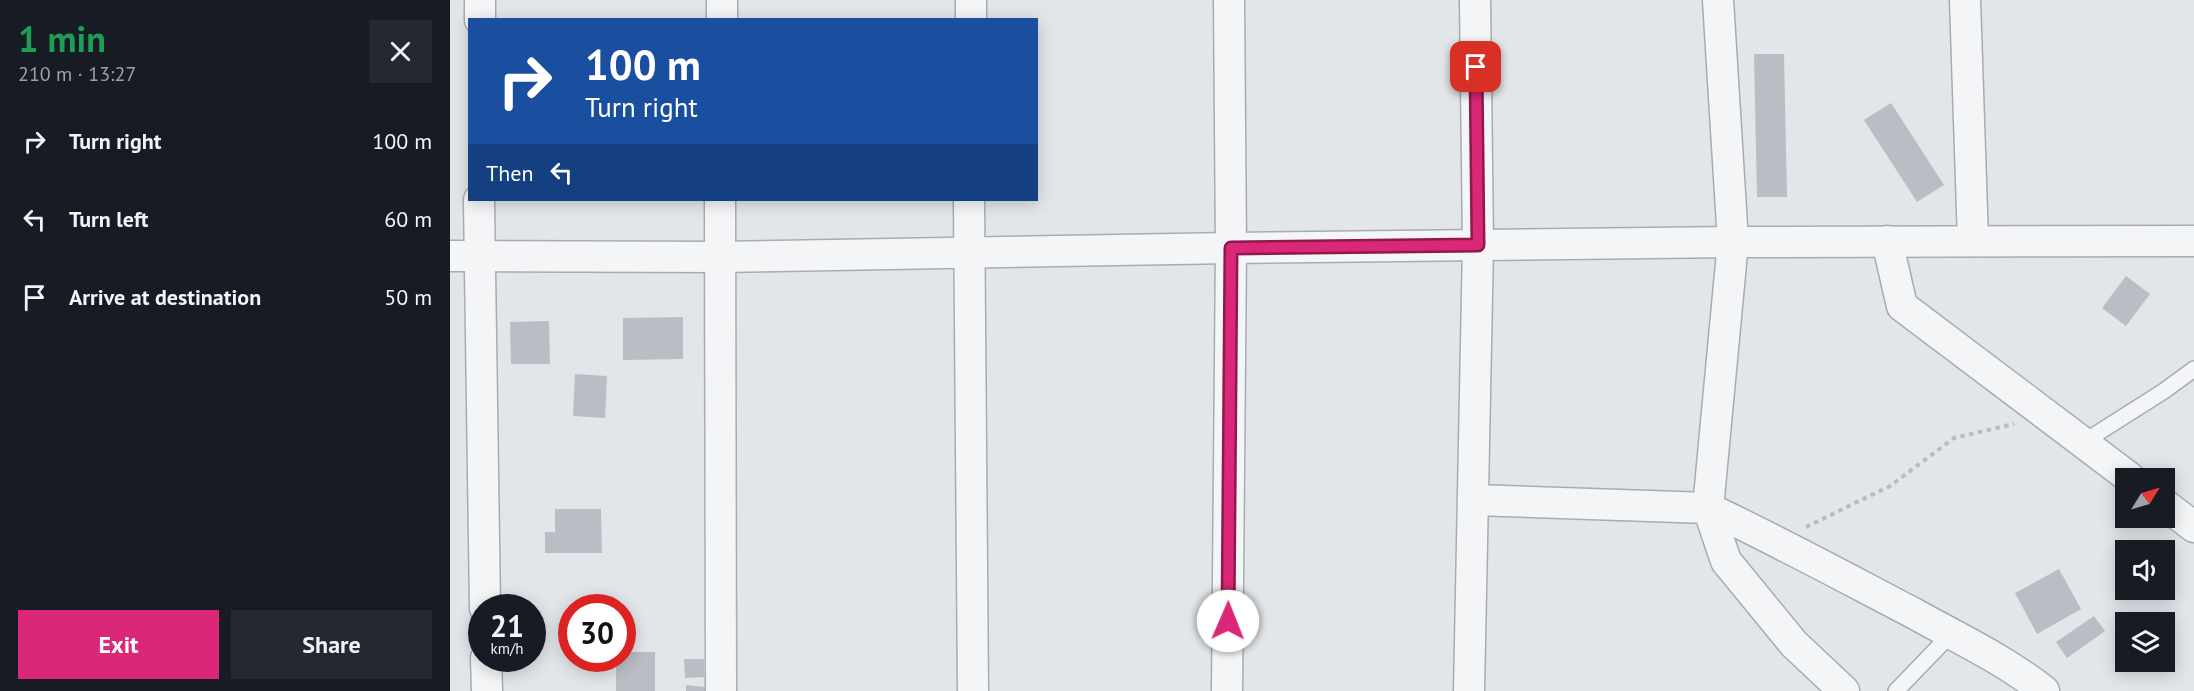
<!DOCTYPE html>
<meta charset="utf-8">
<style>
body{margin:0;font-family:"PT Sans",sans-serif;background:#242831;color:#f1f3f6;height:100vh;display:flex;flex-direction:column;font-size:22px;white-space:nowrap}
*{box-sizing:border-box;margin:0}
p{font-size:20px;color:#9ea1a6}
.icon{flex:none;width:33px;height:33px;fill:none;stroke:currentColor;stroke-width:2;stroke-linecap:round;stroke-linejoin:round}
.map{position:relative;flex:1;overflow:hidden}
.drawer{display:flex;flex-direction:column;background:#171b24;width:450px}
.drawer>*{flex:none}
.banner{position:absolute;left:18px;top:18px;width:570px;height:183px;border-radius:0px;box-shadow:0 3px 15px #0003;background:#1a4fa0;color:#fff;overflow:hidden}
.needle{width:39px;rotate:53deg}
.buttons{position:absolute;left:1665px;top:468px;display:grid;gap:12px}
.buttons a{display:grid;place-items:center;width:60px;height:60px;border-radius:0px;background:#171b24;box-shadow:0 3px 15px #0003;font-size:30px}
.speed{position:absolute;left:18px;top:594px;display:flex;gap:12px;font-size:30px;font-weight:700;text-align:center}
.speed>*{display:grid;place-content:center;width:78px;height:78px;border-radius:50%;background:#171b24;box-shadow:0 3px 15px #0003;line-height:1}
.speed small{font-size:15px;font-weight:400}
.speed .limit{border:9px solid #d22;background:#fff;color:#111}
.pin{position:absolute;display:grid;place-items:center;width:51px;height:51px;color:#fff;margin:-26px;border-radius:12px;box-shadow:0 3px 9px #0006}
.me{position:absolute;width:66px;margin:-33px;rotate:1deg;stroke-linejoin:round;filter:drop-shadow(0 0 4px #0008)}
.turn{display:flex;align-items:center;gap:21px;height:126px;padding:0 18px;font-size:27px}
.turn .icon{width:78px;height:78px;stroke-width:2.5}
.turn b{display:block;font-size:42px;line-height:51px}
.then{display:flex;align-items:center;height:57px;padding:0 18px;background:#0003;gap:12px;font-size:22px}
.round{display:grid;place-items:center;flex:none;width:63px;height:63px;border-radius:0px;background:#242831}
.headline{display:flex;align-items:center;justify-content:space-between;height:102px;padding:0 18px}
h1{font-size:36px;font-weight:800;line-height:45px;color:#1e9e55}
.button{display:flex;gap:12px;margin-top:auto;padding:12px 18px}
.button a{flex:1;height:69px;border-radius:0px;background:#db2777;color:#fff;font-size:24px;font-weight:800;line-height:69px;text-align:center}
.button a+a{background:#242831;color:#f1f3f6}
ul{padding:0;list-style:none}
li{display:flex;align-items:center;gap:18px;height:78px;padding:0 18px}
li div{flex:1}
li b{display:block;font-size:22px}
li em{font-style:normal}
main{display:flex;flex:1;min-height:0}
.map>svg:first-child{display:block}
.building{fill:#b9bec5}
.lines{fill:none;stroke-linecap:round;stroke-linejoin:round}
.lane-casing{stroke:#a7acb3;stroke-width:18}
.street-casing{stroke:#a7acb3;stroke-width:33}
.path{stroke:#b8bbc0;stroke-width:4;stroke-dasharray:4.5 4.5;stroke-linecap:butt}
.lane{stroke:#f4f5f7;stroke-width:15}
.street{stroke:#f4f5f7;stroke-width:30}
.route-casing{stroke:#8e194d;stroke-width:15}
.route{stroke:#db2777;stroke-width:10}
</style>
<main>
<section class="drawer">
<div class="headline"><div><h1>1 min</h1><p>210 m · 13:27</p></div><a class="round"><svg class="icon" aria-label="close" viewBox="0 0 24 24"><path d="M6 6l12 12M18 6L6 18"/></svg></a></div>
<ul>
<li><svg class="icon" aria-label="right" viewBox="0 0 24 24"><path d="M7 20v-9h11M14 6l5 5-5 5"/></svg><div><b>Turn right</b></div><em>100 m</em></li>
<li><svg class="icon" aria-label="left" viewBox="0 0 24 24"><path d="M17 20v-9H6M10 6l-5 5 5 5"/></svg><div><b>Turn left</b></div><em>60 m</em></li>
<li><svg class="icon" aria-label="arrive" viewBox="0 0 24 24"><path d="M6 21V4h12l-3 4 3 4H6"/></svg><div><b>Arrive at destination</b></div><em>50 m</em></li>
</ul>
<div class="button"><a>Exit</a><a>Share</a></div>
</section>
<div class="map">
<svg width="1744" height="691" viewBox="0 0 1744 691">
<rect width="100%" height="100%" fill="#e2e5e9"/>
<g class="building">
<path d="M1304 54H1334L1337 197H1307Z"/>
<path d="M1441 103 1494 185 1467 202 1414 120Z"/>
<path d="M1676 276 1700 294 1676 326 1652 308Z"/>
<path d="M233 317V359L173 360V318Z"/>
<path d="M99 321 100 364H61L60 322Z"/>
<path d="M125 374 157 376 155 418 123 416Z"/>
<path d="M105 509H151L152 553H95V532H105Z"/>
<path d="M1609 569 1631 609 1587 634 1565 593Z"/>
<path d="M118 611 122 612V652H117Z"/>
<path d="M1644 616 1655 631 1617 658 1606 642Z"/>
<path d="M172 652H205V691H166V658H172Z"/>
<path d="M234 659H254V677L235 678Z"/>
<path d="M236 685 256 687V691H236Z"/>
</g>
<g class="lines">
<defs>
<g id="lane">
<path d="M1632 443 1714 391 1744 369"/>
<path d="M1446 691 1501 634"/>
</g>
<g id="street">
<path d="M1268 0 1283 242 1258 508C1328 541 1396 578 1465 614 1508 638 1555 660 1594 691"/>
<path d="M1515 0 1523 241"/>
<path d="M30 20V0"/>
<path d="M272 20V0"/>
<path d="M521 20V0"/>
<path d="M29 200 35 608"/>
<path d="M270 200 271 691"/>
<path d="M519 200 523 691"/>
<path d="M1437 241 1452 306 1680 478"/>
<path d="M0 256 269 257 781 248 1283 242 1744 241"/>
<path d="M1025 500 1258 508 1276 561 1344 644 1394 691"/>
<path d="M1714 504 1744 527"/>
<path d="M36 658 37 691"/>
<path d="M777 691 781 248 779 0"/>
<path d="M1019 691 1028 245 1025 0"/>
</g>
</defs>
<use href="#lane" class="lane-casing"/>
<use href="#street" class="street-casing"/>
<path class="path" d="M1356 527 1440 486 1504 438 1564 424"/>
<use href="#lane" class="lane"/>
<use href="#street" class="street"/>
</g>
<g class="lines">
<defs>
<path id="route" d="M778 621 781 248 1028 245 1026 67"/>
</defs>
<use href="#route" class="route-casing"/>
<use href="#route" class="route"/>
</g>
</svg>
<div class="buttons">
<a><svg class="needle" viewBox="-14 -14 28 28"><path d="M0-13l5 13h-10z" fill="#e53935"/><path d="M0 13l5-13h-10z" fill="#9ea1a6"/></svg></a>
<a><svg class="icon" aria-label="sound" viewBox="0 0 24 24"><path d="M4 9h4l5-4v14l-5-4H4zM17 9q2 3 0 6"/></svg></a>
<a><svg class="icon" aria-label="layers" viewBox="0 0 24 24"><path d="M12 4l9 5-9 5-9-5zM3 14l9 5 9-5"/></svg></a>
</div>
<div class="speed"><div>21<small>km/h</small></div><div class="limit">30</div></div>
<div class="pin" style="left:1026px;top:67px;background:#d93025"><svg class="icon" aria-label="arrive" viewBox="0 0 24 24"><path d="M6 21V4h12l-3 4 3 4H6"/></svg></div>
<svg class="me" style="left:778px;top:621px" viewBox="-20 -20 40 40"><circle r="19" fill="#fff"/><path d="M0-13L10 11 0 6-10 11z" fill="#db2777"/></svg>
<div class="banner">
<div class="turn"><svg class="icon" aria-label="right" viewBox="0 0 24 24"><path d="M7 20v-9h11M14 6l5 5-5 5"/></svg><div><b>100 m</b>Turn right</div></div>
<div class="then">Then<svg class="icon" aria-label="left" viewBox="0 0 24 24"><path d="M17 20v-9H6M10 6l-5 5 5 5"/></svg></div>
</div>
</div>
</main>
